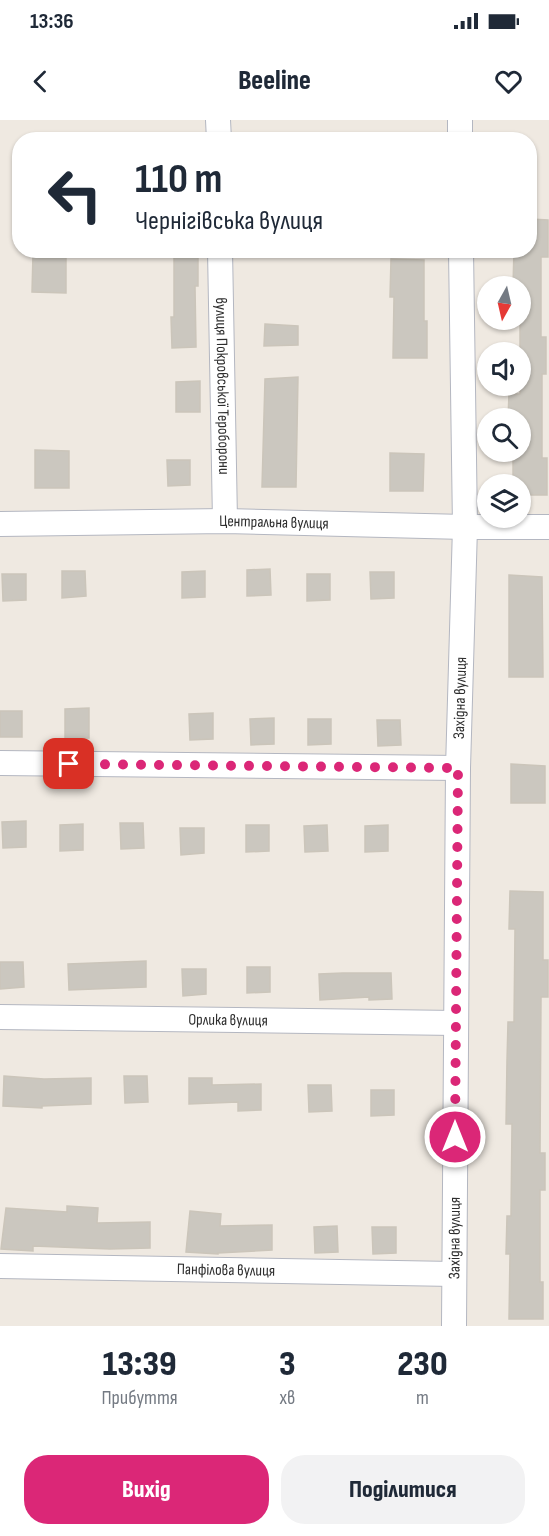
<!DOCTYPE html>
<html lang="uk">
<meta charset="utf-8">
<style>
body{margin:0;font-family:"Sofia Sans Condensed",sans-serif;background:#f2f2f3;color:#1f2937;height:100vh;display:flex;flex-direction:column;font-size:22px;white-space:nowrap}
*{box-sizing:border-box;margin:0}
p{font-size:20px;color:#747a83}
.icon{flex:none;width:33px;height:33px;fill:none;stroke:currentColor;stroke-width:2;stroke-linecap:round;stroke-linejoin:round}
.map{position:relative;height:1206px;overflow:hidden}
.side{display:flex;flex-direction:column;background:#fff;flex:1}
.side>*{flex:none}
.guide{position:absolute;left:12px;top:12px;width:525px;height:126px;border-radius:24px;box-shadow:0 2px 4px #0004;background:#fff;color:#1f2937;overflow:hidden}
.needle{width:39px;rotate:188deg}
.tools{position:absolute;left:477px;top:156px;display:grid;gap:12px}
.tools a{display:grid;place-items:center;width:54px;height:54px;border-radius:50%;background:#fff;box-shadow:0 2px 4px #0004;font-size:30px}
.pin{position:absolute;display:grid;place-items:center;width:51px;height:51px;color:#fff;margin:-26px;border-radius:12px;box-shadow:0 3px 9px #0006}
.me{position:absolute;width:66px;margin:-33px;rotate:0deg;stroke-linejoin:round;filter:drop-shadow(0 0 4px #0008)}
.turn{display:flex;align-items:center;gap:21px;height:126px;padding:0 24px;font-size:27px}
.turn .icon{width:78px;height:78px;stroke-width:2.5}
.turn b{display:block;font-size:42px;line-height:51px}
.eta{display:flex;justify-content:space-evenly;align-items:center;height:102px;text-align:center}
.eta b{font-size:36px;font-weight:800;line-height:42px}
.cta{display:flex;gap:12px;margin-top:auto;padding:12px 24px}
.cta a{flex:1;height:69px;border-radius:24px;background:#db2777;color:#fff;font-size:24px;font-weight:800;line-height:69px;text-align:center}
.cta a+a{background:#f2f2f3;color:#1f2937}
.status{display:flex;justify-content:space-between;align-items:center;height:42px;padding:0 30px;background:#fff;direction:ltr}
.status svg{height:16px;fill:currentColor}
header{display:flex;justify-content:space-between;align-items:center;height:78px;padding:0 24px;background:#fff;font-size:27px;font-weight:800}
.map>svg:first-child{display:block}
.building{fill:#cbc7bf;stroke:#cbc5ba;stroke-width:1.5}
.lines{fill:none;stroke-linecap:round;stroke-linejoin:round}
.minor-casing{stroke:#b4b7c1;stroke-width:26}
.minor{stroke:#fff;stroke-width:24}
.route{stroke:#db2777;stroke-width:10;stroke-dasharray:0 18}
.labels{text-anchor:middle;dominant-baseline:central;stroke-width:5;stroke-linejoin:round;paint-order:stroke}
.street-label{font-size:16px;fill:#2e2e2e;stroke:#fff}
</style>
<div class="status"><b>13:36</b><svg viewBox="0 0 49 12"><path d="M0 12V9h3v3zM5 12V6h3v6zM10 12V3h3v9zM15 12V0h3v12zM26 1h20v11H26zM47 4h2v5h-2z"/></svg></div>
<header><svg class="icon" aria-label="back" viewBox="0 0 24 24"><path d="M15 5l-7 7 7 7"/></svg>Beeline<svg class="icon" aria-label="heart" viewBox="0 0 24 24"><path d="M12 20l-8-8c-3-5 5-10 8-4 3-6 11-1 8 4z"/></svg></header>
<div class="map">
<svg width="549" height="1206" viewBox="0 0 549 1206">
<rect width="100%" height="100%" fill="#efe9e1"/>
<g class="building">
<path d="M530 99 548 100V137H541V217H546V254H542V338H547V375H520V364H513V336L520 337V298H508L509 274H520V166H513L514 130H530Z"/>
<path d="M33 134 66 135V173L32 172Z"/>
<path d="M174 136H198V166H195L196 227 172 228 171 197H174Z"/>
<path d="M391 139 424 140V201H427V238H393L394 177H390Z"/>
<path d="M265 204 298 206V225L264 226Z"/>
<path d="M298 257 296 367H262L265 259Z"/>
<path d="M200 261V292H176V262Z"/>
<path d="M35 330 69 331V368H35Z"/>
<path d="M390 333 424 334 423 371H390Z"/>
<path d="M167 340H190V365L168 366Z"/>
<path d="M270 449 271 475 247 476V450Z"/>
<path d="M62 451H85L86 476 62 478Z"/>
<path d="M205 451V477L182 478V452Z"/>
<path d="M370 452H394V478L371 479Z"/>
<path d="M2 454H26V480L3 481Z"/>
<path d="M307 454H330V480L307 481Z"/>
<path d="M509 455 542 457 543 557H509Z"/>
<path d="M89 588V618L65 619V589Z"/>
<rect x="0" y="591" width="22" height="26"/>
<path d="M213 593V619L190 620 189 594Z"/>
<path d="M274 598V624L251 625 250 599Z"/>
<path d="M308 599H331V624L308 625Z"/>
<path d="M377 600H400L401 625 378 626Z"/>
<path d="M511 644 545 646V683H511Z"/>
<path d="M26 701V727L3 728 2 702Z"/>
<path d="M120 703H143L144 728 121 729Z"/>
<path d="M83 704V730L60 731V705Z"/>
<path d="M246 705H269V731L246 732Z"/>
<path d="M327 705 328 731 305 732 304 706Z"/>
<path d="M388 705V731L365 732V706Z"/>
<path d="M180 708H204V733L181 735Z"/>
<path d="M510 771 543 772V840H548V877H541L540 1033H545V1070H540V1162H543V1199H509L510 1134H506L507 1096H511L512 1004H506L507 940 508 902H514L515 809H509Z"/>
<path d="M146 841V867L69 870 68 844Z"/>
<path d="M0 842H23L24 867 0 869Z"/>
<path d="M247 847H270V872L247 873Z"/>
<path d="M182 849H206V874L183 876Z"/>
<path d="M343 853H391L392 879 369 880V877L320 880 319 854Z"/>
<path d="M4 956 44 959 91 958V984L42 986V988L3 986Z"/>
<path d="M124 956H147L148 982 125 983Z"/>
<path d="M189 958H212V965L261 964V990L238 991V982L189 984Z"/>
<path d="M308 965H331L332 991 309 992Z"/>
<path d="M371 970H394V995L371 996Z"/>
<path d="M67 1086 98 1088 97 1103 150 1102V1128L110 1129 33 1126V1131L1 1129 6 1088 67 1092Z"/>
<path d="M190 1091 221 1094 220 1106 272 1105V1130L218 1133V1134L186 1132Z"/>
<path d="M337 1106 338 1132 315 1133 314 1107Z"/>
<path d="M372 1107H396V1133L373 1134Z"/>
</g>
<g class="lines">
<defs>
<g id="minor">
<path d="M218 0 219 20"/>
<path d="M460 0V20"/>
<path id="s1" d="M220 130 225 401"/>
<path id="s2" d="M0 404 225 401 465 407H549"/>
<path d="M0 643 458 648"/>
<path id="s3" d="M0 897 456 903"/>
<path id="s4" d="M0 1146 454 1154"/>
<path id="s5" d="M454 1206 458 648 465 407 461 130"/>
</g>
</defs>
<use href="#minor" class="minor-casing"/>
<use href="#minor" class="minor"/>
</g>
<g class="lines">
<path class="route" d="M69 644 458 648 455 1017"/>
</g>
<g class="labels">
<g class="street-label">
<text stroke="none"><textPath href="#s1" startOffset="136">вулиця Покровської Тероборони</textPath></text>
<text stroke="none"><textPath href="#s2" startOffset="274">Центральна вулиця</textPath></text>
<text stroke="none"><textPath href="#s5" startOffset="628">Західна вулиця</textPath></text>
<text stroke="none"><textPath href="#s3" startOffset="228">Орлика вулиця</textPath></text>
<text stroke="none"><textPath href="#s5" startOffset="88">Західна вулиця</textPath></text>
<text stroke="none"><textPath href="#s4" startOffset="226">Панфілова вулиця</textPath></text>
</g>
</g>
</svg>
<div class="tools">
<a><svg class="needle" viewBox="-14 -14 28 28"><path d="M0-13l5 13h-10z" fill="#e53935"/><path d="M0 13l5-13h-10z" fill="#747a83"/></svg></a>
<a><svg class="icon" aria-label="sound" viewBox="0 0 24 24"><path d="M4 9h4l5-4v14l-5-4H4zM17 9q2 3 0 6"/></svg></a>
<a><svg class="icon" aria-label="search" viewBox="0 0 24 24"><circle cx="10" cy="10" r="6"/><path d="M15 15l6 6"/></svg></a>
<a><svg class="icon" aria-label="layers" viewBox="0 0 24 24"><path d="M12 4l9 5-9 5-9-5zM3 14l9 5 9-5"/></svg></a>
</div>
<div class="pin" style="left:69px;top:644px;background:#d93025"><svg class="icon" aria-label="arrive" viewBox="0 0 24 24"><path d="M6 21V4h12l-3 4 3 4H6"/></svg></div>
<svg class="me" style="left:455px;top:1017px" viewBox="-20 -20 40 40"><circle r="17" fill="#db2777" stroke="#fff" stroke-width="3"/><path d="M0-11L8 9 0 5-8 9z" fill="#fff"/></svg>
<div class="guide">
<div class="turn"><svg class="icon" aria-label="left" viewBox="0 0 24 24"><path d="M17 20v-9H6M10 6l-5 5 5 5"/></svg><div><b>110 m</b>Чернігівська вулиця</div></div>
</div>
</div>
<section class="side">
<div class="eta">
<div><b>13:39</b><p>Прибуття</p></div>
<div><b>3</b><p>хв</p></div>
<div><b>230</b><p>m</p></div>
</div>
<div class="cta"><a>Вихід</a><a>Поділитися</a></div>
</section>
